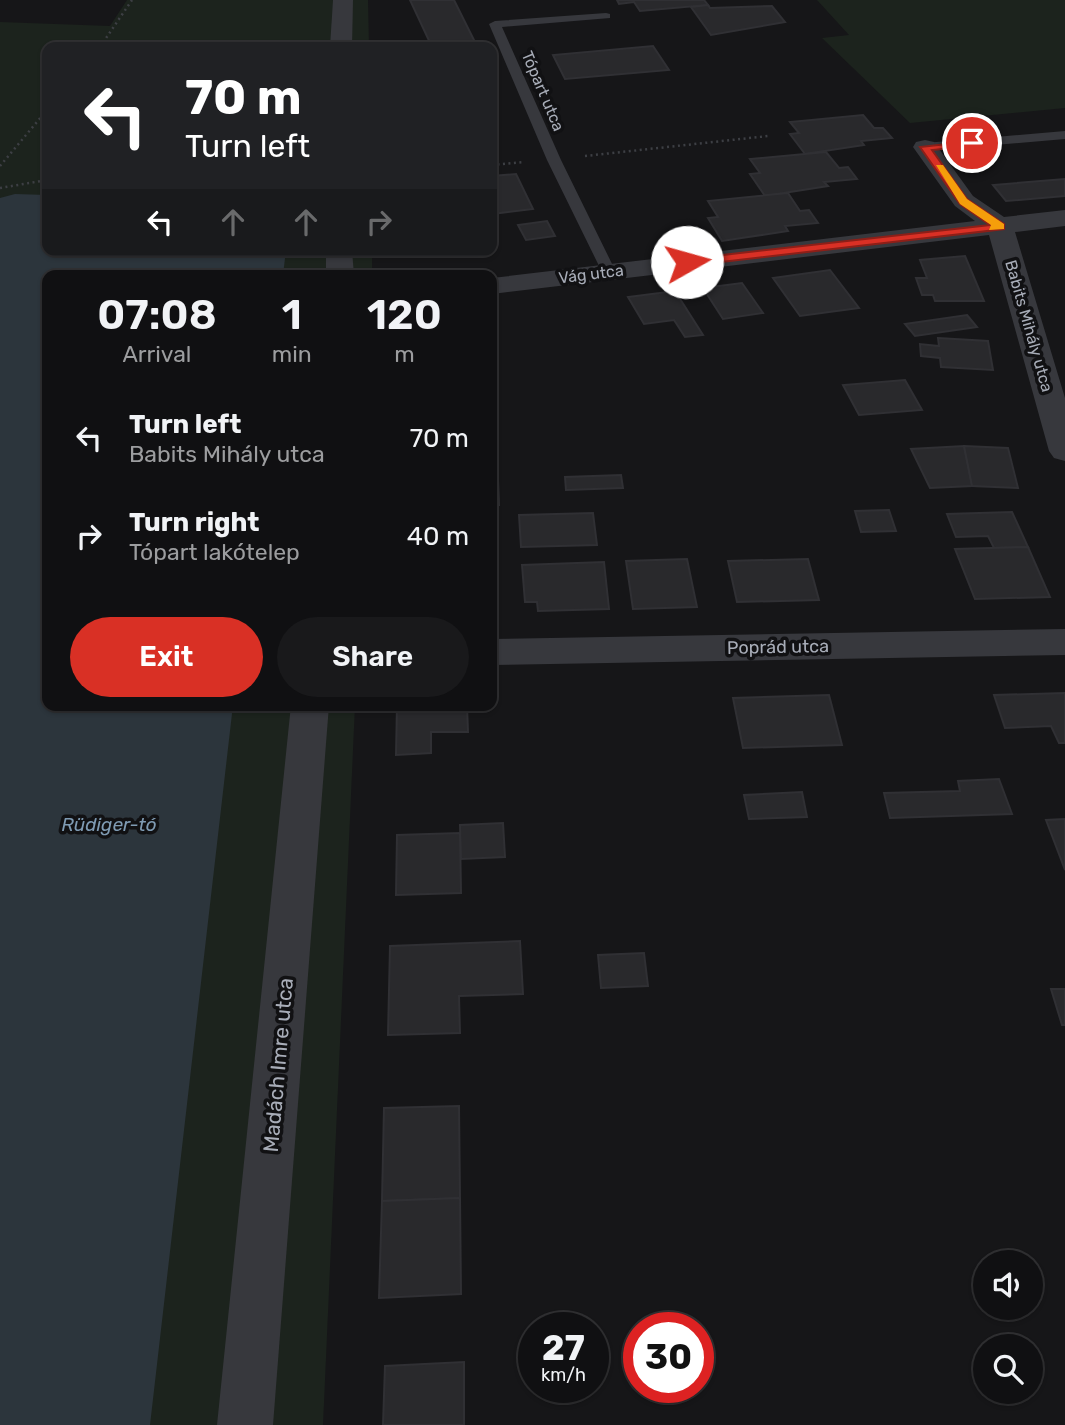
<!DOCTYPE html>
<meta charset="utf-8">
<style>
body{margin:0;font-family:Rubik,sans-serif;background:#19191b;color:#f1f3f6;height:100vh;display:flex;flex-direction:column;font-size:26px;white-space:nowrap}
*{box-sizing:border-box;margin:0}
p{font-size:23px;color:#9c9d9f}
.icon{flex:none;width:38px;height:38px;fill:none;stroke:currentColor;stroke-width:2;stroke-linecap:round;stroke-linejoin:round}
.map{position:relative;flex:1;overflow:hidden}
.drawer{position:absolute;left:42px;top:270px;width:455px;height:441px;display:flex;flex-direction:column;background:#101012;border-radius:14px;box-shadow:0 2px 5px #0004,0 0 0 2px #303032}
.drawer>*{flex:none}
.guide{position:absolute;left:42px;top:42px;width:455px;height:214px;border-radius:14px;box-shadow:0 2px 5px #0004,0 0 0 2px #303032;background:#202124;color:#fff;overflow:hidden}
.controls{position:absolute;left:973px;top:1250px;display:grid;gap:14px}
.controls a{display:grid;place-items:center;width:70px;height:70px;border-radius:50%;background:#101012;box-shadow:0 2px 5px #0004,0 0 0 2px #303032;font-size:35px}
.speed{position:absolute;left:518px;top:1312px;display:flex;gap:14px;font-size:35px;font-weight:700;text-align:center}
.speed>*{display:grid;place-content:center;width:91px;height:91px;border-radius:50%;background:#101012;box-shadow:0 2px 5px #0004,0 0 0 2px #303032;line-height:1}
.speed small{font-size:18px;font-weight:400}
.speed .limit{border:10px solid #d22;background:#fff;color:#111}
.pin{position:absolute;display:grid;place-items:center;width:60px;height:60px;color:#fff;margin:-30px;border:4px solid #fff;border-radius:50%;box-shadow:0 2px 7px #0007}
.me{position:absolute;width:77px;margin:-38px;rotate:83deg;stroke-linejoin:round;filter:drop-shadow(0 0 5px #0008)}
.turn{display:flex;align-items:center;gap:24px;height:147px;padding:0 28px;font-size:32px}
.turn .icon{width:91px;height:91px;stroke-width:2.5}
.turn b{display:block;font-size:49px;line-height:60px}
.lanes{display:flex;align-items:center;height:66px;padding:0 28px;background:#0003;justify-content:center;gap:35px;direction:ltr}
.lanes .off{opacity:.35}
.eta{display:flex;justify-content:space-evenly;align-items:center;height:119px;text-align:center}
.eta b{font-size:42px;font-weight:600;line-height:49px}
.primary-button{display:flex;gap:14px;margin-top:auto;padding:14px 28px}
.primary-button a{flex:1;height:80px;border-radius:42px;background:#d93025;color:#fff;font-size:28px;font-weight:600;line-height:80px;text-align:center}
.primary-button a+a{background:#19191b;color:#f1f3f6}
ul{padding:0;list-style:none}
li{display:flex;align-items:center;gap:21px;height:98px;padding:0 28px}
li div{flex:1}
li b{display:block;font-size:26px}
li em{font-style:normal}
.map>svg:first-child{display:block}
.green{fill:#1c231d}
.water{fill:#2c353c}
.building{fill:#29292c;stroke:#303034;stroke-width:2}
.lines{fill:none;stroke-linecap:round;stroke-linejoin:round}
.path{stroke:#3d3f44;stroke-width:2.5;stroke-dasharray:2 3.5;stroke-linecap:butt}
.service{fill:#37383d;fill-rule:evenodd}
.minor{fill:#37383d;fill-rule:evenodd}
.route{fill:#d93025;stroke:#8d1f18;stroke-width:2}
.slow{fill:#f59e0b}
.labels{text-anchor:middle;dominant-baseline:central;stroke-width:7;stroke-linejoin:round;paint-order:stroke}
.far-street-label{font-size:16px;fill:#a8adb8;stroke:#111113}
.street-label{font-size:18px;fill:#a8adb8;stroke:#111113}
.water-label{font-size:19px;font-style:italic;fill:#7f9bb3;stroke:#111113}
.near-street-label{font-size:21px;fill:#a8adb8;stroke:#111113}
</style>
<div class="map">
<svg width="1065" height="1425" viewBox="0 0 1065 1425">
<rect width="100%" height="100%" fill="#161618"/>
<g class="green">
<path d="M127 0H368L369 47H47V250H372V275H47V705H355L323 1425H0V22L110 26Z"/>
<path d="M817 0H1065V108L910 123 822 38 849 35Z"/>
</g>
<path class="water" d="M15 194 47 195V250H286L283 275H47V705H233L150 1425H0V198Z"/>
<g class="building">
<path d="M410 0H454L475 42 431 45Z"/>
<path d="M617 0H704L708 5 640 11 634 2 619 4Z"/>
<path d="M708 5 710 8 772 6 785 22 711 35 691 7Z"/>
<path d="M653 46 669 70 565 79 553 55Z"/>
<path d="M863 115 874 128H883L892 138 861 141 864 145 805 154 790 134 799 133 790 122Z"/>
<path d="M826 152 839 168 848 167 857 179 824 182 828 186 765 196 750 174 760 173 750 159Z"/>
<path d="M516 174 533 209 492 214V176Z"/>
<path d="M1065 179V196L1006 201 993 185Z"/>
<path d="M788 193 800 211 809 210 818 223 785 226 788 231 722 241 708 218 718 217 708 201Z"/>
<path d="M547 221 555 236 526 240 518 225Z"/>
<path d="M965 256 984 301H935L933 295H922L916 278H927L920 260Z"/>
<path d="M830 270 859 308 800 316 773 278Z"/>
<path d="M742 283 763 313 723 319 703 288Z"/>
<path d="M675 291 703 335 685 337 674 320 644 324 628 297Z"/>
<path d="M967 315 977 327 915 336 905 324Z"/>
<path d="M938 338 988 341 993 370 941 367 940 358 921 356 920 344 939 346Z"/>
<path d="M905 380 922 410 859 415 843 385Z"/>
<path d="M964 446 972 486 930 488 911 449Z"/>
<path d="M964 446 1008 448 1018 488 972 486Z"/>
<path d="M621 475 623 488 566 490 565 477Z"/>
<path d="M498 480 499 505H492V481Z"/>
<path d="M889 510 896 531 861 532 855 511Z"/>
<path d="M1012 512 1028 547 994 548 988 536 956 537 947 514Z"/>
<path d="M593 513 597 545 521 547 519 515Z"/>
<path d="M1028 547 1050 597 975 599 955 549Z"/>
<path d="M687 559 697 607 633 609 626 561Z"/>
<path d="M808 559 819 600 737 602 728 561Z"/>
<path d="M604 562 609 609 538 611 537 602H525L522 565Z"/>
<path d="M1065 693V743H1059L1051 726 1005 728 994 695Z"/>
<path d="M829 695 842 745 743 748 733 698Z"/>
<path d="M397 705H467L468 732H431V753L396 755Z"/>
<path d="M999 779 1012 814 890 818 884 793 960 791 958 781Z"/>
<path d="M802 792 807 817 749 819 744 795Z"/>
<path d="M1065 819V870L1046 820Z"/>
<path d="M503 823 505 857 461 859 460 825Z"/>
<path d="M460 833 461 893 396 895 397 835Z"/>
<path d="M520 941 523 994 459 996 460 1033 388 1035 390 946Z"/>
<path d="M644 953 648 986 601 988 598 955Z"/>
<path d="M1051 989H1065V1025H1062Z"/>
<path d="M459 1106 460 1198 382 1201 384 1108Z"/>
<path d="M460 1198 461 1294 379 1298 382 1201Z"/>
<path d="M464 1362V1425H383L385 1366Z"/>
</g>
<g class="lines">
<g class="path">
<path d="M100 47 132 0"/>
<path d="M585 156 768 136"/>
<path d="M492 165 524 162"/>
<path d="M0 166 47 110"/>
<path d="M0 188 47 180"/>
</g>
<g class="service">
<path d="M606 13 610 14V18L502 27 561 160 616 272 609 276 602 272 547 160 489 24 495 21Z"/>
<path d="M1065 131V139L925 151 918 147 925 143Z"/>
</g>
<g class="minor">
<path d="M333 0H353L352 47H330Z"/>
<path d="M925 140 934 142 973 196 1004 217 1065 210V226L1015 232 1065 398V461L1054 458 1049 451 989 235 492 294V278L975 221 955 206 913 147 916 142Z"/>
<path d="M326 250H352L354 275H326Z"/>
<path d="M1065 629V655L492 665V639Z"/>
<path d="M291 705H329L273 1425H217Z"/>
</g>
</g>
<path class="route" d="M975 141 972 146 932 150 967 199 1004 224V229L687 266 681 262 687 259 990 225 960 204 920 147Z"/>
<path class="slow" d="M936 165H943L967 199 1004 224V229L989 230 991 225 960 204Z"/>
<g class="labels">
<g class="far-street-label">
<text transform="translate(543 91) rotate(67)">Tópart utca</text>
<text transform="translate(591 274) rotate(-7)">Vág utca</text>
<text transform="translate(1029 326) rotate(74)">Babits Mihály utca</text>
</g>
<g class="street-label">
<text transform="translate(778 647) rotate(-1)">Poprád utca</text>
</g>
<g class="water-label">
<text x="109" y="824">Rüdiger-tó</text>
</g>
<g class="near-street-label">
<text transform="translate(278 1065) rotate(-85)">Madách Imre utca</text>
</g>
</g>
</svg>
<div class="controls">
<a><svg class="icon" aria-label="sound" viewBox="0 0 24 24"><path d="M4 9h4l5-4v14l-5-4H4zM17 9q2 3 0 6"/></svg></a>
<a><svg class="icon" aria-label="search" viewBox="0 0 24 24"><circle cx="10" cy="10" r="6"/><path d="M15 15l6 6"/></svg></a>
</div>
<div class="speed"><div>27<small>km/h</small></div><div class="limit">30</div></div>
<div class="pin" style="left:972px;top:143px;background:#d93025"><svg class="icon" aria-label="arrive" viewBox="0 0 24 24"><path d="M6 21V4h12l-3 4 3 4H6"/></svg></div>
<svg class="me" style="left:687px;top:262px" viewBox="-20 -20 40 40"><circle r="19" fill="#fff"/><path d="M0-13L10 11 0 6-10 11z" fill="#d93025"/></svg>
<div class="guide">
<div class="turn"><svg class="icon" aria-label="left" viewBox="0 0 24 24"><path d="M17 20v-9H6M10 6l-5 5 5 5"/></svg><div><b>70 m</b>Turn left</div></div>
<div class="lanes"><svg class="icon" aria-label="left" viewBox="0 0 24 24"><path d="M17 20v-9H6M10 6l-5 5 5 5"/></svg><svg class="icon off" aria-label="ahead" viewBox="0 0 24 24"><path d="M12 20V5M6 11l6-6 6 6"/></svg><svg class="icon off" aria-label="ahead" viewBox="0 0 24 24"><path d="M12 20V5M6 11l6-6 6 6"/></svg><svg class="icon off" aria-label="right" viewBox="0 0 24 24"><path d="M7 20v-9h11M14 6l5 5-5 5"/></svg></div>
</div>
<section class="drawer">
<div class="eta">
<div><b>07:08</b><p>Arrival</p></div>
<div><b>1</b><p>min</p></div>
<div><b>120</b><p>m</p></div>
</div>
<ul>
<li><svg class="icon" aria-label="left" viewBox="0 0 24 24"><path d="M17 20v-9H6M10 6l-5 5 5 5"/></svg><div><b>Turn left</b><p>Babits Mihály utca</p></div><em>70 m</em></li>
<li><svg class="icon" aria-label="right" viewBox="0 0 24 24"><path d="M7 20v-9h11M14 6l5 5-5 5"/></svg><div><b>Turn right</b><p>Tópart lakótelep</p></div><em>40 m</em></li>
</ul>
<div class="primary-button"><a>Exit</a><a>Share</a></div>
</section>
</div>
